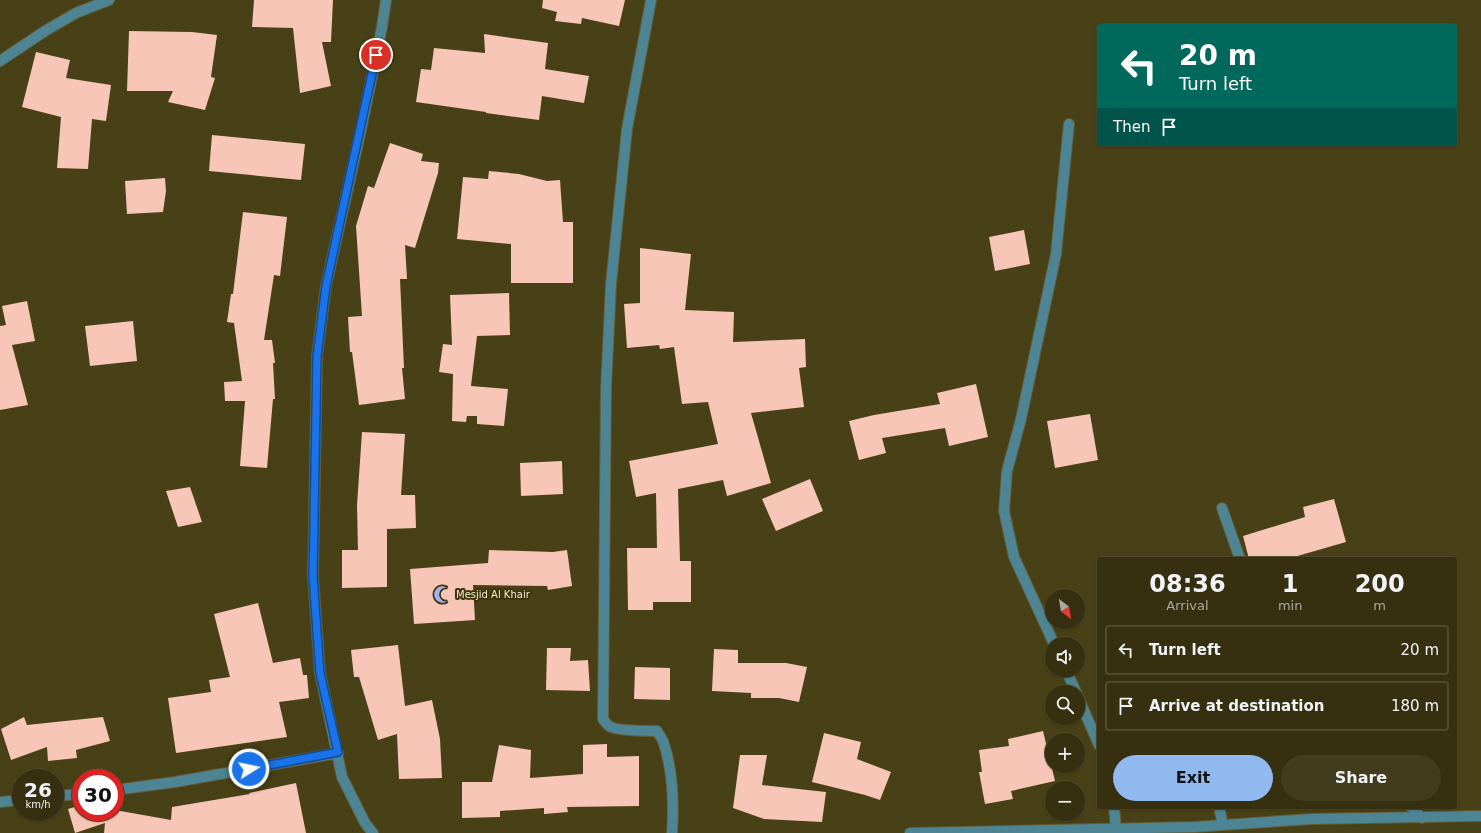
<!DOCTYPE html>
<meta charset="utf-8">
<style>
body{margin:0;font-family:"DejaVu Sans",sans-serif;background:#413c1e;color:#f1f3f6;height:100vh;display:flex;flex-direction:column;font-size:15px;white-space:nowrap}
*{box-sizing:border-box;margin:0}
p{font-size:13px;color:#aaa99f}
.icon{flex:none;width:22px;height:22px;fill:none;stroke:currentColor;stroke-width:2;stroke-linecap:round;stroke-linejoin:round}
.map{position:relative;flex:1;overflow:hidden}
.details{position:absolute;left:1097px;top:557px;width:360px;height:252px;display:flex;flex-direction:column;background:#363010;border-radius:4px;box-shadow:0 1px 3px #0004,0 0 0 1px #504b30}
.details>*{flex:none}
.top-card{position:absolute;left:1097px;top:24px;width:360px;height:122px;border-radius:4px;box-shadow:0 1px 3px #0004,0 0 0 1px #504b30;background:#00695c;color:#fff;overflow:hidden}
.needle{width:26px;rotate:149deg}
.fabs{position:absolute;left:1045px;top:589px;display:grid;gap:8px}
.fabs a{display:grid;place-items:center;width:40px;height:40px;border-radius:50%;background:#363010;box-shadow:0 1px 3px #0004,0 0 0 1px #504b30;font-size:20px}
.speed{position:absolute;left:12px;top:769px;display:flex;gap:8px;font-size:20px;font-weight:700;text-align:center}
.speed>*{display:grid;place-content:center;width:52px;height:52px;border-radius:50%;background:#363010;box-shadow:0 1px 3px #0004,0 0 0 1px #504b30;line-height:1}
.speed small{font-size:10px;font-weight:400}
.speed .limit{border:6px solid #d22;background:#fff;color:#111}
.pin{position:absolute;display:grid;place-items:center;width:34px;height:34px;color:#fff;margin:-17px;border:2px solid #fff;border-radius:50%;box-shadow:0 1px 4px #0007}
.me{position:absolute;width:44px;margin:-22px;rotate:80deg;stroke-linejoin:round;filter:drop-shadow(0 0 3px #0008)}
.turn{display:flex;align-items:center;gap:14px;height:84px;padding:0 16px;font-size:18px}
.turn .icon{width:52px;height:52px;stroke-width:2.5}
.turn b{display:block;font-size:28px;line-height:34px}
.then{display:flex;align-items:center;height:38px;padding:0 16px;background:#0003;gap:8px;font-size:15px}
.eta{display:flex;justify-content:space-evenly;align-items:center;height:68px;text-align:center}
.eta b{font-size:24px;font-weight:700;line-height:28px}
.action{display:flex;gap:8px;margin-top:auto;padding:8px 16px}
.action a{flex:1;height:46px;border-radius:24px;background:#90b9f0;color:#111;font-size:16px;font-weight:700;line-height:46px;text-align:center}
.action a+a{background:#413c1e;color:#f1f3f6}
ul{padding:0;list-style:none}
li{display:flex;align-items:center;gap:12px;height:50px;margin:0 8px 6px;padding:0 8px;border:2px solid #504b30;border-radius:4px}
li div{flex:1}
li b{display:block;font-size:15px}
li em{font-style:normal}
.map>svg:first-child{display:block}
.building{fill:#f7c6b7}
.lines{fill:none;stroke-linecap:round;stroke-linejoin:round}
.minor-casing{stroke:#635c35;stroke-width:12}
.minor{stroke:#4d8594;stroke-width:10}
.route-casing{stroke:#114b97;stroke-width:10}
.route{stroke:#1a73e8;stroke-width:7}
.labels{text-anchor:middle;dominant-baseline:central;stroke-width:4;stroke-linejoin:round;paint-order:stroke}
.poi-label{font-size:10px;fill:#f1ecd6;stroke:#3e350a;text-anchor:start}
</style>
<div class="map">
<svg width="1481" height="833" viewBox="0 0 1481 833">
<rect width="100%" height="100%" fill="#484016"/>
<g class="building">
<path d="M254 0H333L331 42H322L331 86 300 93 293 28 252 27Z"/>
<path d="M543 0H625L619 26 582 18 581 24 555 21 557 12 542 8Z"/>
<path d="M129 31 192 32 217 35 211 77 215 78 205 110 168 102 173 91H127Z"/>
<path d="M484 34 548 43 545 69 589 76 584 103 542 96 539 120 486 113V112L416 102 421 69 431 70 434 48 485 53Z"/>
<path d="M36 52 70 60 66 78 111 85 106 121 92 119 88 169 57 168 61 117 22 107Z"/>
<path d="M212 135 305 144 301 180 209 171Z"/>
<path d="M390 143 423 154 421 161 439 163 438 173 415 248 405 245 407 279H400L404 368H402L405 399 359 405 352 352H350L348 317 362 316 356 226 368 186 374 188Z"/>
<path d="M489 171 519 174 547 181 560 180 563 222H573V283H511V244L457 239 463 177 488 179Z"/>
<path d="M165 178 166 191 163 212 127 214 125 181Z"/>
<path d="M243 212 287 217 280 276 274 275 264 340H272L275 363H273L275 399H273L267 468 240 466 245 401H225L224 382 242 381 234 323 227 322 231 294H233Z"/>
<path d="M1024 230 1030 264 995 271 989 237Z"/>
<path d="M640 248 691 254 685 310 734 312 733 342 805 339 806 367 799 368 804 407 751 413 771 483 727 496 723 480 678 489 680 561H691V602H653V610H628L627 548H657L656 493 636 497 629 461 718 444 708 402 682 404 674 347 660 349 659 345 627 348 624 304 640 303Z"/>
<path d="M509 293 510 335 477 336 471 386 508 389 504 426 477 424V416H467L466 422 452 421 453 374 439 372 443 344 452 345 450 295Z"/>
<path d="M27 301 35 341 12 345 28 405 0 410V326L6 325 2 306Z"/>
<path d="M133 321 137 361 90 366 85 326Z"/>
<path d="M976 384 988 437 949 446 945 428 882 438 886 453 859 460 849 421 874 415 940 404 937 393Z"/>
<path d="M1090 414 1098 460 1055 468 1047 421Z"/>
<path d="M362 432 405 434 401 495H415L416 528 387 529V587L342 588V550H358L357 505Z"/>
<path d="M562 461 563 494 521 496 520 463Z"/>
<path d="M810 479 823 511 776 531 762 499Z"/>
<path d="M190 487 202 522 178 527 166 491Z"/>
<path d="M1334 499 1346 542 1287 559H1249L1243 536 1305 517 1303 507Z"/>
<path d="M489 550 553 552 567 550 572 586 548 590 547 586 473 585 475 620 414 624 410 569 488 563Z"/>
<path d="M258 603 273 663 300 658 303 675H307L309 698 279 702 287 737 176 753 168 698 211 692 209 680 230 677 214 614Z"/>
<path d="M398 645 405 706 432 700 440 739 442 778 399 779 397 734 378 740 359 677H354L351 650Z"/>
<path d="M547 648H571L570 661 588 660 590 691 546 690Z"/>
<path d="M714 649 738 650V663H786L807 667 799 702 779 698H751V693L712 691Z"/>
<path d="M635 667 670 668V700L634 699Z"/>
<path d="M24 717 27 725 103 717 110 741 76 750 77 758 48 761 47 747 11 760 1 729Z"/>
<path d="M1043 731 1055 781 1011 791 1013 799 985 804 979 772H982L979 750 1009 746 1008 739Z"/>
<path d="M824 733 861 742 857 759 891 772 880 800 865 795 812 782Z"/>
<path d="M607 744V757L639 756V806L567 807 568 812 544 814V808L500 811V817L462 818V782H492L499 745 531 750 530 778 583 774V745Z"/>
<path d="M740 755H767L762 785 826 792 822 822 764 819 733 808Z"/>
<path d="M296 783 306 833H104L105 823 75 833 68 809 81 805V812H115V810L171 820 172 807 250 794 249 793Z"/>
</g>
<g class="lines">
<defs>
<g id="minor">
<path d="M651 0 627 129 611 284 606 388 603 719C604 721 607 724 609 726 616 731 647 731 657 731 659 735 663 739 664 744 673 772 674 804 672 833"/>
<path d="M0 61 45 31 76 13 109 0"/>
<path d="M1222 508 1240 559"/>
<path d="M1054 644 1014 557 1004 511 1007 471 1021 419 1056 254 1069 124"/>
<path d="M1066 670 1076 692"/>
<path d="M1078 697 1099 745"/>
<path d="M115 790 175 782 338 753"/>
<path d="M55 796 81 794"/>
<path d="M0 802 21 800"/>
<path d="M1114 807 1116 829"/>
<path d="M1219 807 1223 825"/>
<path d="M1411 807 1422 818"/>
<path d="M373 833 365 823 342 777 320 673 313 577 317 356 326 286 362 125 382 27 386 0"/>
<path d="M910 833 1194 827 1312 819 1481 816"/>
</g>
</defs>
<use href="#minor" class="minor-casing"/>
<use href="#minor" class="minor"/>
</g>
<g class="lines">
<defs>
<path id="route" d="M249 769 338 752 320 673 313 577 317 356 326 286 376 55"/>
</defs>
<use href="#route" class="route-casing"/>
<use href="#route" class="route"/>
</g>
<defs>
<symbol id="mosque-bare" viewBox="-9 -9 18 18"><path d="M3.5-4.9A6 6 0 1 0 3.5 4.9A5 5 0 1 1 3.5-4.9Z" fill="#a6b1fc" stroke="#3e350a" stroke-width="2.5" paint-order="stroke"/></symbol>
</defs>
<g fill-rule="evenodd">
<use href="#mosque-bare" x="430" y="582" width="25" height="25"/>
</g>
<g class="labels">
<g class="poi-label">
<text x="456" y="594">Mesjid Al Khair</text>
</g>
</g>
</svg>
<div class="fabs">
<a><svg class="needle" viewBox="-14 -14 28 28"><path d="M0-13l5 13h-10z" fill="#e53935"/><path d="M0 13l5-13h-10z" fill="#aaa99f"/></svg></a>
<a><svg class="icon" aria-label="sound" viewBox="0 0 24 24"><path d="M4 9h4l5-4v14l-5-4H4zM17 9q2 3 0 6"/></svg></a>
<a><svg class="icon" aria-label="search" viewBox="0 0 24 24"><circle cx="10" cy="10" r="6"/><path d="M15 15l6 6"/></svg></a>
<a>+</a>
<a>−</a>
</div>
<div class="speed"><div>26<small>km/h</small></div><div class="limit">30</div></div>
<div class="pin" style="left:376px;top:55px;background:#d93025"><svg class="icon" aria-label="arrive" viewBox="0 0 24 24"><path d="M6 21V4h12l-3 4 3 4H6"/></svg></div>
<svg class="me" style="left:249px;top:769px" viewBox="-20 -20 40 40"><circle r="17" fill="#1a73e8" stroke="#fff" stroke-width="3"/><path d="M0-11L8 9 0 5-8 9z" fill="#fff"/></svg>
<div class="top-card">
<div class="turn"><svg class="icon" aria-label="left" viewBox="0 0 24 24"><path d="M17 20v-9H6M10 6l-5 5 5 5"/></svg><div><b>20 m</b>Turn left</div></div>
<div class="then">Then<svg class="icon" aria-label="arrive" viewBox="0 0 24 24"><path d="M6 21V4h12l-3 4 3 4H6"/></svg></div>
</div>
<section class="details">
<div class="eta">
<div><b>08:36</b><p>Arrival</p></div>
<div><b>1</b><p>min</p></div>
<div><b>200</b><p>m</p></div>
</div>
<ul>
<li><svg class="icon" aria-label="left" viewBox="0 0 24 24"><path d="M17 20v-9H6M10 6l-5 5 5 5"/></svg><div><b>Turn left</b></div><em>20 m</em></li>
<li><svg class="icon" aria-label="arrive" viewBox="0 0 24 24"><path d="M6 21V4h12l-3 4 3 4H6"/></svg><div><b>Arrive at destination</b></div><em>180 m</em></li>
</ul>
<div class="action"><a>Exit</a><a>Share</a></div>
</section>
</div>
